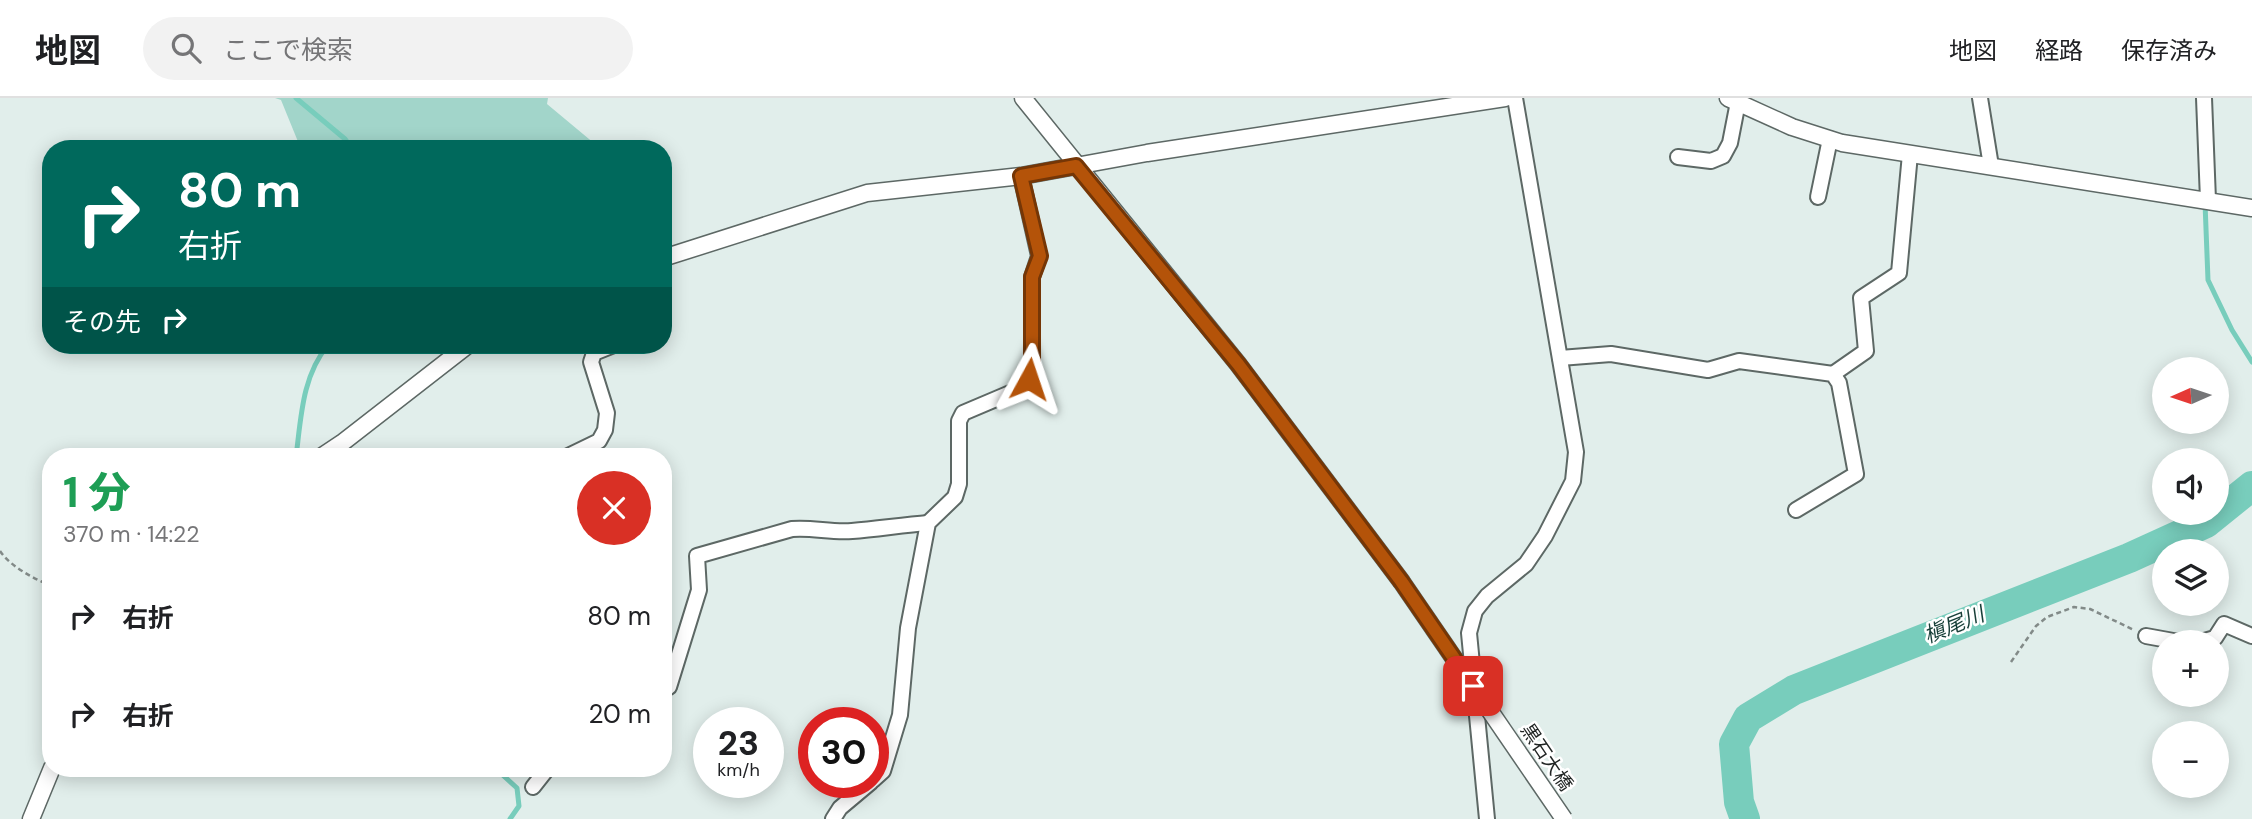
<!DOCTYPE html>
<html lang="ja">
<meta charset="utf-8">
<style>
body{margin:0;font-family:"DM Sans","Noto Sans JP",sans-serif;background:#f2f2f2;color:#202124;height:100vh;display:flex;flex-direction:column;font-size:26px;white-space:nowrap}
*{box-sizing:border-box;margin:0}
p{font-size:23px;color:#757577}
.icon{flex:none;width:38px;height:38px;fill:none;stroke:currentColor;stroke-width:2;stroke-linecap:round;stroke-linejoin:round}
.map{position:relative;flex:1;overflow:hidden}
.side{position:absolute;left:42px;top:350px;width:630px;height:329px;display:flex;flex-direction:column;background:#fff;border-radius:28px;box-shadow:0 4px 18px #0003}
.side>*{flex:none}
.banner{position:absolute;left:42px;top:42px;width:630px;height:214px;border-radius:28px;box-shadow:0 4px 18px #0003;background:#00695c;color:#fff;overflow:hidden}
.needle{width:46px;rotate:267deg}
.controls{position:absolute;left:2152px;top:259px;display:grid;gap:14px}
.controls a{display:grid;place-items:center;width:77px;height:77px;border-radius:50%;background:#fff;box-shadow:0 4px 18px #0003;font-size:35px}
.speed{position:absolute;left:693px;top:609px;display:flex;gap:14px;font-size:35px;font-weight:700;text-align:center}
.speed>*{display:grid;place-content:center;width:91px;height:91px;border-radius:50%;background:#fff;box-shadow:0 4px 18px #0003;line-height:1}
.speed small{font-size:18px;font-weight:400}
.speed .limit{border:10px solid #d22;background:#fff;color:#111}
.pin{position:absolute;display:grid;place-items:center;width:60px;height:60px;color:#fff;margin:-30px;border-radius:14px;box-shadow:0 4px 10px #0006}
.me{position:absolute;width:77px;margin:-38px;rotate:5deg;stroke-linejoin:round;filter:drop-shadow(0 0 5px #0008)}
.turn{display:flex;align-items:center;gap:24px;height:147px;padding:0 21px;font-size:32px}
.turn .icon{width:91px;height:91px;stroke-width:2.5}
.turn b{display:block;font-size:49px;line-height:60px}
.then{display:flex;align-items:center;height:66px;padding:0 21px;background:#0003;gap:14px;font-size:26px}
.round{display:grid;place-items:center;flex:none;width:74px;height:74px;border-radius:37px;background:#f2f2f2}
.headline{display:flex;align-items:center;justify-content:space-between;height:119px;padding:0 21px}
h1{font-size:42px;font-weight:800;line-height:52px;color:#1e9e55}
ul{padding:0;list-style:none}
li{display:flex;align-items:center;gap:21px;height:98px;padding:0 21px}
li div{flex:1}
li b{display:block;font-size:26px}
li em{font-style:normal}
header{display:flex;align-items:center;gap:42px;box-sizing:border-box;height:98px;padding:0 35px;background:#fff;border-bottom:2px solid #e0e0e0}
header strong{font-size:33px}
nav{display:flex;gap:38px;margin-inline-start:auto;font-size:24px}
.search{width:490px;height:63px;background:#f2f2f2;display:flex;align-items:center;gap:18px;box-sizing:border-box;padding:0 24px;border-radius:38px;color:#757577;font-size:26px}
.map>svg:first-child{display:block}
.green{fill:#a2d5ca}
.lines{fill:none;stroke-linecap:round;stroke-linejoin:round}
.stream{stroke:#78cdbc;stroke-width:5}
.river{stroke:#78cdbc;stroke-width:30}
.minor-casing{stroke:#5d6865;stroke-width:18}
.tertiary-casing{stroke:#5d6865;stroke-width:19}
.path{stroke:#828a88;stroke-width:2.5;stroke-dasharray:5 3.5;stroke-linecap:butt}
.minor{stroke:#fff;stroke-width:14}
.tertiary{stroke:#fff;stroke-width:16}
.tertiary-bridge-casing{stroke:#5d6865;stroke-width:19;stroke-linecap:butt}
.tertiary-bridge{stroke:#fff;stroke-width:16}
.route-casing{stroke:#753606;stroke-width:18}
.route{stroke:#b45309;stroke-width:12}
.labels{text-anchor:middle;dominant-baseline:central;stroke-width:5;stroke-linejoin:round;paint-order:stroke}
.street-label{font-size:19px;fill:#212524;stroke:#fff}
.water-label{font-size:21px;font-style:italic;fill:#173f38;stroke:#fff}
</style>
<header>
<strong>地図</strong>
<div class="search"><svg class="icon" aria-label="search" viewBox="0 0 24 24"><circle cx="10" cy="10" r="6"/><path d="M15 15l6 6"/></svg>ここで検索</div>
<nav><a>地図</a><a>経路</a><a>保存済み</a></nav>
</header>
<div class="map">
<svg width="2252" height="721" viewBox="0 0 2252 721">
<rect width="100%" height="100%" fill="#e1eeeb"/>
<path class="green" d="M275 0H548L547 6 595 46V51H301L281 2Z"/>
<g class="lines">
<g class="stream">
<path d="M296 0 345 41 352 51"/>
<path d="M2205 105 2208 182 2232 232 2252 264"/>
<path d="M296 359C301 320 302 278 328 247"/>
<path d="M495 670 517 690 519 708 510 721"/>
</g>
<path class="river" d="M1745 721 1739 704 1734 646 1748 620 1794 592 2129 460 2206 425 2252 388"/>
<defs>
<g id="minor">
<path d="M1980 0 1991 68"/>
<path d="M2204 0 2208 102"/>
<path d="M1678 59 1711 63 1723 58 1730 45 1738 4"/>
<path d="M1818 99 1830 41"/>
<path d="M1560 260 1611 256 1708 272 1739 263 1833 276 1839 285 1856 376 1796 412"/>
<path d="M1833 276 1866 253 1861 200 1899 175 1910 56"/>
<path d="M566 359 599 343 605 332 607 315 591 264 594 255 614 247"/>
<path d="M2146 538 2179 544"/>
<path d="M2201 544 2215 540 2224 526 2252 538"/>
<path d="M663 592 669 589 699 492 697 458 792 431C812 429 832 435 852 433 877 431 903 427 928 425"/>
<path d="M873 682 883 673 900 617 908 530 928 425 955 399 959 386V323L963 315 1022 290 1029 280 1032 268V179L1039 158 1021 78"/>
<path d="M533 689 548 670"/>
<path d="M833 721 840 710 871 684"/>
<path d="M1487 721 1469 535 1475 513 1487 498 1526 466 1545 438 1573 383 1576 354 1515 0"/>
</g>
<g id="tertiary">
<path d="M1023 0 1238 266 1401 483"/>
<path d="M1728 0 1792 29 1842 45 2252 110"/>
<path d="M663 160 867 95 1021 78 1147 55 1505 0"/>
<path d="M321 359 342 345 468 247"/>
<path d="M31 721 52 670"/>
</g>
</defs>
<use href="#minor" class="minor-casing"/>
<use href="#tertiary" class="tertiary-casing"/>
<g class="path">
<path d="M0 453C11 469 33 480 51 488"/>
<path d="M2011 564 2036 528 2047 519 2074 509 2090 511 2134 532"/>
</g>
<use href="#minor" class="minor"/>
<use href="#tertiary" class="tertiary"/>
<defs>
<path id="tertiary-bridge" d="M1401 483 1564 721"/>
</defs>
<use href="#tertiary-bridge" class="tertiary-bridge-casing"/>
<use href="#tertiary-bridge" class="tertiary-bridge"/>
</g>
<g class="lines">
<defs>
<path id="route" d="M1029 281 1032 268V179L1040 158 1021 78 1076 68 1238 266 1401 483 1473 588"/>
</defs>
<use href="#route" class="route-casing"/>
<use href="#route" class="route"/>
</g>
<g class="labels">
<g class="street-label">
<text transform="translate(1547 659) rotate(56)">黒石大橋</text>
</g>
<g class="water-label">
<text transform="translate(1954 527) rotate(-22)">槇尾川</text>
</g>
</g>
</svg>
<div class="controls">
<a><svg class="needle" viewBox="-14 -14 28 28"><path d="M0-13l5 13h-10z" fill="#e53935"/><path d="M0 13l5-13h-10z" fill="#757577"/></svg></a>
<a><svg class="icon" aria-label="sound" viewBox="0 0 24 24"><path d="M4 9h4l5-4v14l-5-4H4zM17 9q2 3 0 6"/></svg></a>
<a><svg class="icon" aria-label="layers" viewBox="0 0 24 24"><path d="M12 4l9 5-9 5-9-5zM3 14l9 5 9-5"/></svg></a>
<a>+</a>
<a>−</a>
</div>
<div class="speed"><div>23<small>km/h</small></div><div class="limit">30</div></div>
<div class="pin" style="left:1473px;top:588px;background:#d93025"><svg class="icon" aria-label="arrive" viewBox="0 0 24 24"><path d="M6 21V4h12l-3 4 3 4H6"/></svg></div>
<svg class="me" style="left:1029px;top:281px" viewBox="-20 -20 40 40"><path d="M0-17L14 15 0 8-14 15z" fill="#b45309" stroke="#fff" stroke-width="4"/></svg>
<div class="banner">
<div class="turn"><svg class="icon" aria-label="right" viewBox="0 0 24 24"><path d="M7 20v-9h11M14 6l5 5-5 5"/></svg><div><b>80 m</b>右折</div></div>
<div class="then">その先<svg class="icon" aria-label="right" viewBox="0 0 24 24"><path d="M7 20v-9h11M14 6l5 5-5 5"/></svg></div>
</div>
<section class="side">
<div class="headline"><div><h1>1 分</h1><p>370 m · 14:22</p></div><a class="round" style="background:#d93025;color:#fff"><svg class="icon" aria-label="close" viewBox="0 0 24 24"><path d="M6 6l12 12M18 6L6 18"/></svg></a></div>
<ul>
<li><svg class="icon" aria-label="right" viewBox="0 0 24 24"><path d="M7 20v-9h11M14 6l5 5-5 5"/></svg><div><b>右折</b></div><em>80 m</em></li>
<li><svg class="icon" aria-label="right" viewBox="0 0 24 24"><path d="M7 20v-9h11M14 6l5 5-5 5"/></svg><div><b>右折</b></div><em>20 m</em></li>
</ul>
</section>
</div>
